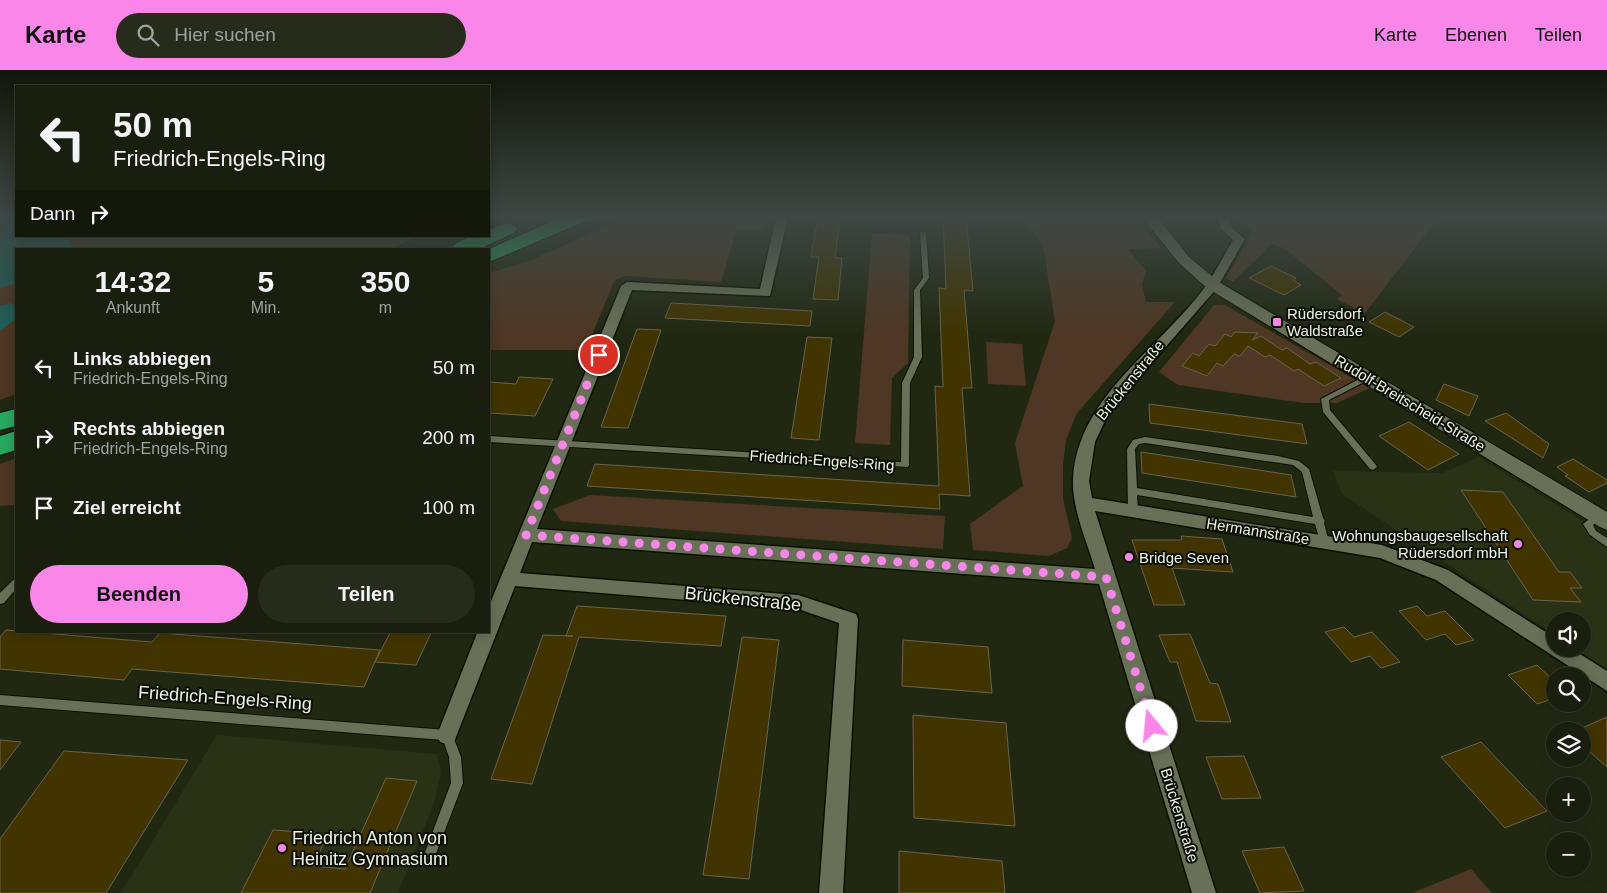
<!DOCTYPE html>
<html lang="de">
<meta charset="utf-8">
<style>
body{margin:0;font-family:Helvetica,sans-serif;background:#262b1c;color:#f1f3f6;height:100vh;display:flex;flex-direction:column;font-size:19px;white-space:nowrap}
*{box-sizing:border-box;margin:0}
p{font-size:16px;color:#9fa29e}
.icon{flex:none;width:28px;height:28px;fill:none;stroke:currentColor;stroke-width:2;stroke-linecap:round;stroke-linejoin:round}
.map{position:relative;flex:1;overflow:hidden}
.drawer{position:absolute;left:15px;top:178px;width:475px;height:385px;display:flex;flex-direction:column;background:#191e0e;border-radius:0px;box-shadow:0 2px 12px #0003,0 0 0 1px #373c2e}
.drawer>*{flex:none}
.guide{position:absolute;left:15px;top:15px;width:475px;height:152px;border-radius:0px;box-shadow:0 2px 12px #0003,0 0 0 1px #373c2e;background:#191e0e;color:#f1f3f6;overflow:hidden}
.controls{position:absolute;left:1546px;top:542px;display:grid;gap:10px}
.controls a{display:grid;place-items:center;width:45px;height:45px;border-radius:50%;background:#191e0e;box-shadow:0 2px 12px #0003,0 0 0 1px #373c2e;font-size:25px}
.pin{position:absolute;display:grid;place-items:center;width:42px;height:42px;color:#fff;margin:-21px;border:2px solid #fff;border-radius:50%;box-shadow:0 1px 5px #0007}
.me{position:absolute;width:55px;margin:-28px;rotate:343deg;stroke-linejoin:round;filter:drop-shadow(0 0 4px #0008)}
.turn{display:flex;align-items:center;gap:18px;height:105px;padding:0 15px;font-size:22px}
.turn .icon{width:65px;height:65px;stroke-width:2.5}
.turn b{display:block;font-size:35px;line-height:42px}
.then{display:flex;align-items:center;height:48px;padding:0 15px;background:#0003;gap:10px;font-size:19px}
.eta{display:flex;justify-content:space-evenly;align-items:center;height:85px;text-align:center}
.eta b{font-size:30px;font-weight:600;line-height:35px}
.button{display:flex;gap:10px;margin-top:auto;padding:10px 15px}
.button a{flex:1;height:58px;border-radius:30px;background:#f987e9;color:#111;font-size:20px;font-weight:600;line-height:58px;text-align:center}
.button a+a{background:#262b1c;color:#f1f3f6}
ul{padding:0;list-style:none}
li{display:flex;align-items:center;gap:15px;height:70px;padding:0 15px}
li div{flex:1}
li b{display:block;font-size:19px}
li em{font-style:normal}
header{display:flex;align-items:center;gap:30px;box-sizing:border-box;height:70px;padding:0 25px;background:#f987e9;color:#111}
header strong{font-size:24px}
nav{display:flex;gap:28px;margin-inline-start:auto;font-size:18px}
.search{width:350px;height:45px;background:#262b1c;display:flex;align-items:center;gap:12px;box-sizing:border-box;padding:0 18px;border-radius:28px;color:#9fa29e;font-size:19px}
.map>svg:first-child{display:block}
.built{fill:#2a3216}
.green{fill:#4e3723}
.water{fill:#1e5f56}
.building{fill:#413401;stroke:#6b634b}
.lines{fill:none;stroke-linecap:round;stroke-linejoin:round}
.service-casing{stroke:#0b1000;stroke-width:2}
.minor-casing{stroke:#0b1000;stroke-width:3}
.tertiary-casing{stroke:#0b1000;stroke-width:2}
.motorway-casing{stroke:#0b1000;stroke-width:2}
.service{fill:#687158;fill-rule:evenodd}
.minor{fill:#687158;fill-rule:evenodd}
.tertiary{fill:#687158;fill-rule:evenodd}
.motorway{fill:#27a85f;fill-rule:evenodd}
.route{stroke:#f987e9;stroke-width:9;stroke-dasharray:0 16.2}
.poi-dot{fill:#f987e9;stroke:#0c0f06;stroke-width:2}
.labels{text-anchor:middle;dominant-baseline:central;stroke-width:4;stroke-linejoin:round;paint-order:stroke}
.poi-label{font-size:15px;fill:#eef3e5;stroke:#0c0f06;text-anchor:start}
.street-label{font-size:15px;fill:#eef3e5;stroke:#0c0f06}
.near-street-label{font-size:18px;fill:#eef3e5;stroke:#0c0f06}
.near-poi-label{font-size:18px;fill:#eef3e5;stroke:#0c0f06;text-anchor:start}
</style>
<header>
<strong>Karte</strong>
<div class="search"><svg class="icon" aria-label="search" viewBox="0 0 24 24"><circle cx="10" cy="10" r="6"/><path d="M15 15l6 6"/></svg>Hier suchen</div>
<nav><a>Karte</a><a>Ebenen</a><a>Teilen</a></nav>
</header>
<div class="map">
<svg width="1607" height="823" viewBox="0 0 1607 823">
<rect width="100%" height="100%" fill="#212812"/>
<g class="built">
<path d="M1479 387 1607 466V600L1575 579H1582V551H1555V565L1342 424 1333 401 1442 403Z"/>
<path d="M217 665 436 684 441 701 434 733 398 823H121Z"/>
</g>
<g class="green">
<path d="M0 147H16V166H418L390 179H16V324L0 330Z"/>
<path d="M627 147H768L764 161 737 159 721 212 624 206 614 211 586 280H489V203L529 191Z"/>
<path d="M1022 147H1136L1161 178 1128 179 1146 201 1142 214 1146 232H1175L1077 343 1066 370 1063 395V429L1072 468 1067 478 1049 486 973 480 970 454 1023 416 1015 373 1055 251 1043 175Z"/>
<path d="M1240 147H1439L1365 243 1336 229 1342 225 1285 179 1272 174 1233 212 1226 208 1253 162Z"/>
<path d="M872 163 910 165 908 293 892 308 890 375 855 373Z"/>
<path d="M1214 235H1225L1370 318 1337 333H1304L1178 315 1159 302Z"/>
<path d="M986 272 1022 274 1026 316 988 314Z"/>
<path d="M16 388V435L0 436V394Z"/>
<path d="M590 425 945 446 943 479 561 451 553 439Z"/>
<path d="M1471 799 1492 823H1412Z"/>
</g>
<g class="water">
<path d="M7 147H16V166H67L73 179H16V213L0 218V166Z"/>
<path d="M11 233 16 238V249L0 261V236Z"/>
</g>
<g class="building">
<path d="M818 147H840L835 188H842L838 230 813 229 819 187H811Z"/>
<path d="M943 147H966L973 221 964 220 972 318H962L970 426 939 424 940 439 587 416 595 394 939 416 935 316 943 317 939 218 946 219Z"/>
<path d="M1271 196 1296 208 1293 210 1301 215 1284 225 1249 208Z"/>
<path d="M671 233 812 241 810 256 665 248Z"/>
<path d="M1385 242 1414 257 1399 267 1369 252Z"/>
<path d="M637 259 661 260 628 358 601 357Z"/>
<path d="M1235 262 1258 263 1252 270 1261 266 1282 280 1287 278 1310 294 1316 292 1341 308 1324 316 1298 299 1294 301 1270 285 1265 287 1248 276 1240 286 1234 284 1223 296 1217 293 1207 306 1182 296 1193 283 1199 286 1209 274 1215 276 1225 264 1231 267Z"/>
<path d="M807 267 832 268 819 370 791 368Z"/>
<path d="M519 307 553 309 535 346 489 343V312L516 314Z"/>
<path d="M1444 314 1478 326 1469 346 1436 330Z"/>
<path d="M1149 334 1302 354 1307 374 1150 353Z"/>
<path d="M1506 343 1549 374 1543 388 1485 351Z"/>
<path d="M1409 352 1459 384 1428 400 1379 366Z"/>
<path d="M1141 382 1291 405 1296 427 1142 403Z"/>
<path d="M1573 389 1607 410V413L1589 422 1565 406 1568 405 1557 397Z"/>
<path d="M1461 420 1503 422 1559 502H1570L1582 518H1570L1581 532 1533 530Z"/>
<path d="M1181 466 1222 469 1233 502 1172 498 1185 535H1154L1132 470H1182Z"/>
<path d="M577 536 726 546 721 576 579 567 532 714 491 709 543 565 573 566H566Z"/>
<path d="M1417 536 1427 546 1445 541 1474 570 1456 575 1445 564 1426 570 1399 541Z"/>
<path d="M1344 557 1354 567 1372 562 1400 592 1381 598 1370 586 1351 592 1325 562Z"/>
<path d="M6 560 152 572 160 563 380 580 364 617 132 599 124 610 0 599V567Z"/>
<path d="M391 561H432L416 595 375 592Z"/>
<path d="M1190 564 1210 613 1218 614 1231 652 1196 651 1177 592H1170L1159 565Z"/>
<path d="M742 567 779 570 749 809 703 805Z"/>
<path d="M903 570 988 577 992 623 902 616Z"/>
<path d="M1537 595 1555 612V628L1537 634 1508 605Z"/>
<path d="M913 645 1006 653 1015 756 914 748Z"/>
<path d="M1607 647V697L1582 675V658Z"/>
<path d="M0 670 21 672 0 700Z"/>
<path d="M1481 672 1547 741 1505 758 1441 687Z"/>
<path d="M64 681 188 690 106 823H0V769Z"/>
<path d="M1244 686 1261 728 1222 729 1206 687Z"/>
<path d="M386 708 417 711 370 823H241L273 760 328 764 313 796 345 799Z"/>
<path d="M1284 777 1304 821 1260 823 1242 781Z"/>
<path d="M899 781 1002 791 1005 823H899Z"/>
</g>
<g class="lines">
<defs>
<g id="service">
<path d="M923 161 926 163 929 208 920 220 922 287 910 313 909 395 908 397 489 372V366L901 392 902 313 914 287V220L923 208 920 163Z"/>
<path d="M1367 305H1370L1374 307 1329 330 1330 340 1376 395 1377 397 1373 400 1370 399 1323 342 1321 329Z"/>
<path d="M1145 367 1278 386 1299 391 1309 399 1323 448 1325 451 1324 453 1329 472 1327 474H1321L1315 454 1137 425 1138 441 1136 443H1130L1128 441 1127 379 1133 370ZM1145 373 1293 395 1302 402 1313 447 1137 418 1135 379 1139 374Z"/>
<path d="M1597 444 1600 445 1602 447 1593 455 1596 461 1607 468V477L1590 465 1583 454 1594 445Z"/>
<path d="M16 509V519L4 533 0 534V523L13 510Z"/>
<path d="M0 625 447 660 451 661 461 687 463 713 434 789 430 791 426 789 424 785 451 713 449 687 443 670 0 635Z"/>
</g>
<path id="minor" d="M776 147H788L770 226 632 220 537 459 1095 499C1087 472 1072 439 1073 410 1077 325 1163 277 1208 213 1217 199 1225 184 1233 170L1221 159 1217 147H1229L1232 158 1245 169 1217 218 1109 342 1095 372 1089 411 1092 428 1382 475 1448 500 1555 568V579H1572L1607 601V621L1436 510 1380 488 1095 441 1216 823H1192L1099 514 532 472 520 503 798 525 856 544 858 549 843 823H819L839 553 798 539 515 516 454 672 447 674 440 672 437 665 478 561H489V536L621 216 627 212 760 219Z"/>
<path id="tertiary" d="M1142 147H1157L1189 187 1219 212 1607 442V460L1600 457 1207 218 1179 193Z"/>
<g id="motorway">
<path d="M562 147H588L586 151 489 192V179Z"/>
<path d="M507 153 514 155 517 159 514 163 479 179H451C459 167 476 166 489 166V160Z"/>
<path d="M16 339V356L0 360V343Z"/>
<path d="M16 361V380L0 385V366Z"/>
</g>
</defs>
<use href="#service" class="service-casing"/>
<use href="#minor" class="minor-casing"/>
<use href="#tertiary" class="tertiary-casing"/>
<use href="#motorway" class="motorway-casing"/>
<use href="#service" class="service"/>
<use href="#minor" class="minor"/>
<use href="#tertiary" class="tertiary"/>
<use href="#motorway" class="motorway"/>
</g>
<linearGradient id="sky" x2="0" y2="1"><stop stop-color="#12160a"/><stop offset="0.56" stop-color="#3d4844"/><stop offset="1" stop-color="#3d4844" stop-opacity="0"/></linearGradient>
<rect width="1607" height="263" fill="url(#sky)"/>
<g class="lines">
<path class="route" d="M599 285 526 465 1106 507 1152 656"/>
</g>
<g class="poi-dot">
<rect x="1272" y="247" width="10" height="10" rx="2.5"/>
<circle cx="1518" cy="474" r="5"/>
<circle cx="1129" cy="487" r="5"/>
<circle cx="282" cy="778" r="5"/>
</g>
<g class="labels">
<g class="poi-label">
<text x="1287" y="243">Rüdersdorf,<tspan x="1287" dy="17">Waldstraße</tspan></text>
<text x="1508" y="465" text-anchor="end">Wohnungsbaugesellschaft<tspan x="1508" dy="17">Rüdersdorf mbH</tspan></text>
<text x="1139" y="487">Bridge Seven</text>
</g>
<g class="street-label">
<text transform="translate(1130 310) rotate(-51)">Brückenstraße</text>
<text transform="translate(1410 333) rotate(31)">Rudolf-Breitscheid-Straße</text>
<text transform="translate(822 390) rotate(4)">Friedrich-Engels-Ring</text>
<text transform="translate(1258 461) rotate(9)">Hermannstraße</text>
<text transform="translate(1180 745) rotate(73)">Brückenstraße</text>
</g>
<g class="near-street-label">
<text transform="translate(743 529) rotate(6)">Brückenstraße</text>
<text transform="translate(225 628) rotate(4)">Friedrich-Engels-Ring</text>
</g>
<g class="near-poi-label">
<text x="292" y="768">Friedrich Anton von<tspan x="292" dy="21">Heinitz Gymnasium</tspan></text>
</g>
</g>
</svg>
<div class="controls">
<a><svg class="icon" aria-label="sound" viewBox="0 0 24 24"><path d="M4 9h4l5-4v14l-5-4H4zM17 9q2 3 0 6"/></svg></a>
<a><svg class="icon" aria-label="search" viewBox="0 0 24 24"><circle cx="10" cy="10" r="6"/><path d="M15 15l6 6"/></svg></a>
<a><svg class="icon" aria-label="layers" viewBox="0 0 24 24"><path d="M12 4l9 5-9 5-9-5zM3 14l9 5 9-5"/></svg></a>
<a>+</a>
<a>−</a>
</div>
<div class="pin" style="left:599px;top:285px;background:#d93025"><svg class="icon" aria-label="arrive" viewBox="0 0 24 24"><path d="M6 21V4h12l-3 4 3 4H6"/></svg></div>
<svg class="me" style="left:1152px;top:656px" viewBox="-20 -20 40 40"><circle r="19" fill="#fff"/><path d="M0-13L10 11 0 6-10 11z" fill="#f987e9"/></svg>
<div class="guide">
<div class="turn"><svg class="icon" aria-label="left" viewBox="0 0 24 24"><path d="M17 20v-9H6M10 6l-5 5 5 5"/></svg><div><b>50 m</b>Friedrich-Engels-Ring</div></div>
<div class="then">Dann<svg class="icon" aria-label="right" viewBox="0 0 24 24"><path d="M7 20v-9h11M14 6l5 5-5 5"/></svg></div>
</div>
<section class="drawer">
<div class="eta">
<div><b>14:32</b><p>Ankunft</p></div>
<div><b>5</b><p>Min.</p></div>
<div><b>350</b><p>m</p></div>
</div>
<ul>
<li><svg class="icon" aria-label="left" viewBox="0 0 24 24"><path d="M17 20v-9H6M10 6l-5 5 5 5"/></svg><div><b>Links abbiegen</b><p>Friedrich-Engels-Ring</p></div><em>50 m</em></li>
<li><svg class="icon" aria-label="right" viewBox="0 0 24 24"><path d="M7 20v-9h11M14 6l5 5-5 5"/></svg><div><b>Rechts abbiegen</b><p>Friedrich-Engels-Ring</p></div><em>200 m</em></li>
<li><svg class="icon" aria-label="arrive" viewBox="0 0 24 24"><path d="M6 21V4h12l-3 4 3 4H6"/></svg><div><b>Ziel erreicht</b></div><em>100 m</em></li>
</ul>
<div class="button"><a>Beenden</a><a>Teilen</a></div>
</section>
</div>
